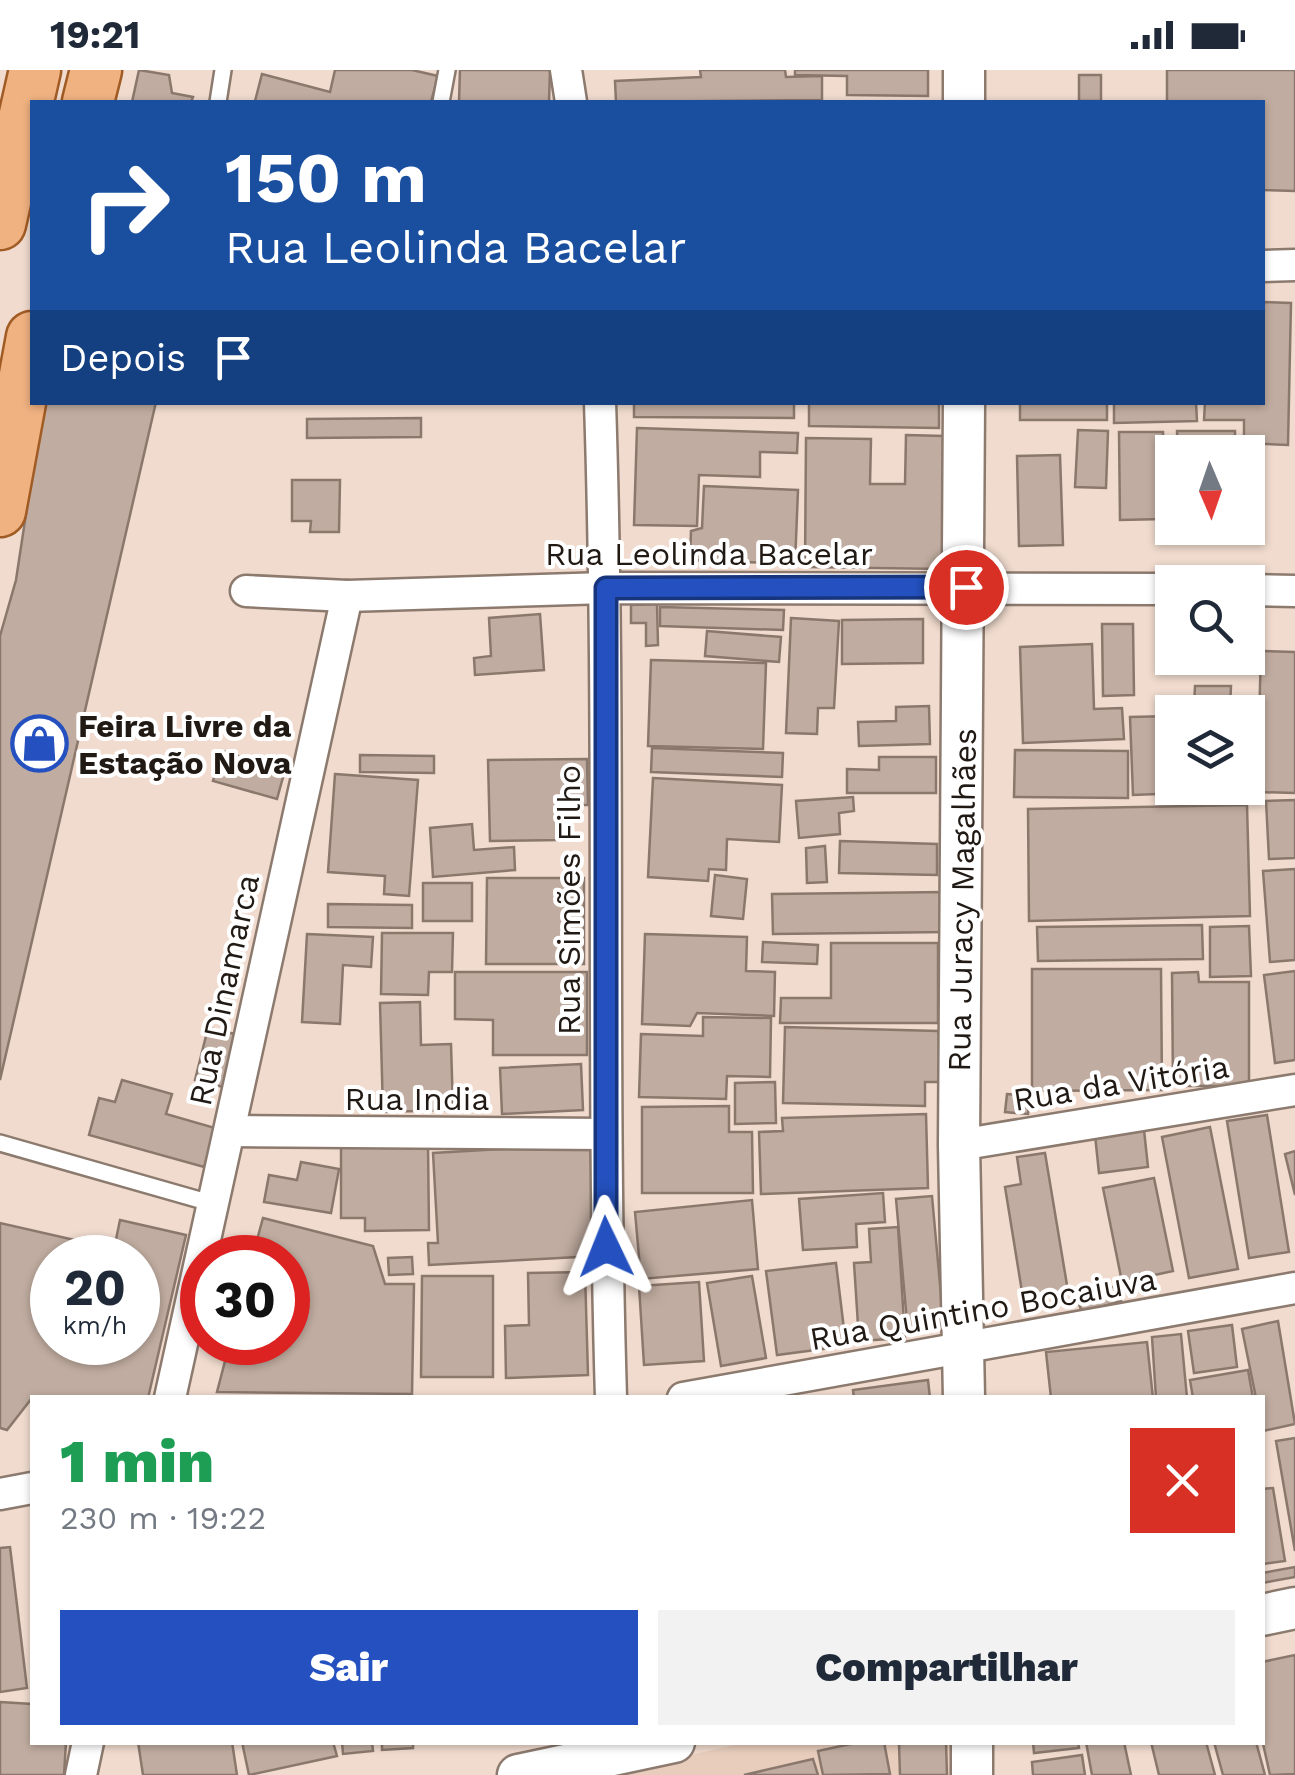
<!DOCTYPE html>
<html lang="pt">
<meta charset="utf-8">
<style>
body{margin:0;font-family:"Work Sans",sans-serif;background:#f2f2f3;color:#1f2937;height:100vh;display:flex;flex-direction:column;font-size:38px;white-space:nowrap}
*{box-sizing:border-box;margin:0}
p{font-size:32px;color:#747a83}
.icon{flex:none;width:55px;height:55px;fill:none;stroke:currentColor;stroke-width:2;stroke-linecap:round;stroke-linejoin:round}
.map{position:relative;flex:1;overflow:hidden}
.sheet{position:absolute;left:30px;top:1325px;width:1235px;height:350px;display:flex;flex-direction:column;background:#fff;border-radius:0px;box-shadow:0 2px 8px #0004}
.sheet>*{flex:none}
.top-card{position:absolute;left:30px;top:30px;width:1235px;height:305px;border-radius:0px;box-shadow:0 2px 8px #0004;background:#1a4fa0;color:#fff;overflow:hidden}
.needle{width:65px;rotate:178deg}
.tools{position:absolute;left:1155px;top:365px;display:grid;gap:20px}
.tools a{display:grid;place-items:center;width:110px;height:110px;border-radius:0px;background:#fff;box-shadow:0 2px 8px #0004;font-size:50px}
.speed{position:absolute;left:30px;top:1165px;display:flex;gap:20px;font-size:50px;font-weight:700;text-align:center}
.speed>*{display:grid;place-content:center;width:130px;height:130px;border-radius:50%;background:#fff;box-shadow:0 2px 8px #0004;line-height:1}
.speed small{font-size:25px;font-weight:400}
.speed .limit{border:15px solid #d22;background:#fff;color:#111}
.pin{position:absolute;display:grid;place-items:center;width:85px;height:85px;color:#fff;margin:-42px;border:5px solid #fff;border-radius:50%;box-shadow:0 2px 10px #0007}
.me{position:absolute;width:110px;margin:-55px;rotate:358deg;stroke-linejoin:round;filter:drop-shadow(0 0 8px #0008)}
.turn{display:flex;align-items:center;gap:35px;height:210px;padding:0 30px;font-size:45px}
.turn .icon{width:130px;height:130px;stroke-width:2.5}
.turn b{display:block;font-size:70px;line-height:85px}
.then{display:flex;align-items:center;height:95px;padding:0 30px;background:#0003;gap:20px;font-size:38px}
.round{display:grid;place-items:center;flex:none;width:105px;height:105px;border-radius:0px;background:#f2f2f3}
.headline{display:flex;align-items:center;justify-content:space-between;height:170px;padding:0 30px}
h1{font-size:60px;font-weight:800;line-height:75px;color:#1e9e55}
.primary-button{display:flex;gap:20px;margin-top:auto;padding:20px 30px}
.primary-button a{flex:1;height:115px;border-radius:0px;background:#2451bf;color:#fff;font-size:40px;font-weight:800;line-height:115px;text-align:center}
.primary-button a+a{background:#f2f2f3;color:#1f2937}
.status{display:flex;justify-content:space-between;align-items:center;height:70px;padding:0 50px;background:#fff;direction:ltr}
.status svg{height:28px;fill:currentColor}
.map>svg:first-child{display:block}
.built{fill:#e8cdbc}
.building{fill:#c0aca0;stroke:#8b786d;stroke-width:2.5;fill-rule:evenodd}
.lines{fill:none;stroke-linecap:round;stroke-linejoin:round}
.service-casing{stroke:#8c7a6e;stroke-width:20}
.minor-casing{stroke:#8c7a6e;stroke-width:35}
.tertiary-casing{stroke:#8c7a6e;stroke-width:45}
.primary-casing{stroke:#a15b24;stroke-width:55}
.service{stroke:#fff;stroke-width:15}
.minor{stroke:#fff;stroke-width:30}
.tertiary{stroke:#fff;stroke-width:40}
.primary{stroke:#f0b281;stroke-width:50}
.route-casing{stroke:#17357c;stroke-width:25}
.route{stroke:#2451bf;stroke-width:18}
.labels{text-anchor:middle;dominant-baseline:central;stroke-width:8;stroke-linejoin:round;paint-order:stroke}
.street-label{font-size:32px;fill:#201914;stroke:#fff}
.poi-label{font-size:32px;font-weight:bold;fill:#201914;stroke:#fff;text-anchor:start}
</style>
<div class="status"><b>19:21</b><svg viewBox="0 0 49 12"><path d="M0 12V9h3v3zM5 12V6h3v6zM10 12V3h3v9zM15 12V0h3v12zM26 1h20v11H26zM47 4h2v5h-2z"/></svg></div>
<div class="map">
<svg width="1295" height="1705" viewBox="0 0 1295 1705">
<rect width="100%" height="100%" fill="#f0dbce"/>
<path class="built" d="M743 1673H958V1705H621V1701Z"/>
<g class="building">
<path d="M139 0 169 5 172 23 193 27 191 32H132Z"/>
<path d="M335 0H412L438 6 431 32 255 31 262 4 330 22Z"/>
<path d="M460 0H550L549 32H459Z"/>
<path d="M700 0H785L786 7 822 6V30L616 32 615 11 701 7Z"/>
<path d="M795 0H928V26L847 25V6L795 5Z"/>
<path d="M1167 0H1295V121L1262 120V32H1167Z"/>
<rect x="1079" y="5" width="22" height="26"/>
<path d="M1262 232 1291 233 1288 375 1244 373V350H1204L1205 332H1262Z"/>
<path d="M43 332H156L0 1010V566L16 510Z"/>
<path d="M634 332H794V348L634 347Z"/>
<path d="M809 332H939V358L809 356Z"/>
<rect x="1020" y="332" width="87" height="18"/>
<path d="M1114 332H1196L1197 351 1114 353Z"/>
<path d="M421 348V367L307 368V349Z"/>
<path d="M637 358 798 363 797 383 760 382V407L699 405 697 456 634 455Z"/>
<path d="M1078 360 1108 361 1106 418 1075 417Z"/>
<path d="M1177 361H1235V382H1178Z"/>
<path d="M1119 362H1163L1164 449 1120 450Z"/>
<path d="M906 365 944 366 943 499 805 497 806 368 871 369 870 414H905Z"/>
<path d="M1060 385 1063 475 1019 476 1017 386Z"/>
<path d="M292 410H340L339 462H310L311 451H292Z"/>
<path d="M704 416 798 420 795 494 690 490 691 461 702 458Z"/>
<path d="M1178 458H1235V466L1178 467Z"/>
<path d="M657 534 658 575 646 576V553H631V535Z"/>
<path d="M660 537 784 540 783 560 660 556Z"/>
<path d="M540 544 544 600 475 605 474 588 491 586 489 548Z"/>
<path d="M791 548 839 551 834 638H818L817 664 786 663Z"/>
<path d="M923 549V593L842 594V550Z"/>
<path d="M1102 554H1133L1134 625 1103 626Z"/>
<path d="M707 561 781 567 779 592 705 586Z"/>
<path d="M1092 574 1094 639 1122 638 1124 669 1023 673 1020 577Z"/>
<path d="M1261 581 1295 582V723L1257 722Z"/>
<path d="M651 590 766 593 763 679 648 676Z"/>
<path d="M1195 616H1231L1230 638 1194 637Z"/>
<path d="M929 636 930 674 859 676 858 652 896 651V637Z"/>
<path d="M1172 646V718H1184V723L1133 725 1130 647Z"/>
<path d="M652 678 783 683 782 707 651 702Z"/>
<path d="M1015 680 1128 681V728L1014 727Z"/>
<path d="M222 681 285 700 277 729 213 711Z"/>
<path d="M360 685 434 686V703L360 702Z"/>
<path d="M879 687H936V723H847V699L879 700Z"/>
<path d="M587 689 588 735H559L560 770 490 771 488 690Z"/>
<path d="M335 704 418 710 409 826 384 824 385 806 328 802Z"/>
<path d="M653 708 782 715 779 772 727 769 726 800 709 799 708 811 648 807Z"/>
<path d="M853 727 854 741 839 743 840 764 799 768 796 731Z"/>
<path d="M1295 730V788L1269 789 1266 731Z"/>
<path d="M1247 735 1250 846 1029 851 1028 739Z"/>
<path d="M472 754 474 780 514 777 515 800 433 807 430 758Z"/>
<path d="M840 771 937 774V805L839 803Z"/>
<path d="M825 776 827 812 807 813 806 778Z"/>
<path d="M1295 799V890L1270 892 1263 801Z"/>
<path d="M715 805 747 809 743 849 711 846Z"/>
<path d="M487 808H584V894H486Z"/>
<rect x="423" y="813" width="49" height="38"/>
<path d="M945 822 946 862 773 864 772 824Z"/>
<path d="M328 834 412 835V858L328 857Z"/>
<path d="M1202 855 1203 889 1038 891 1037 857Z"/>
<path d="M1249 856 1251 906 1210 907V857Z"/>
<path d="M382 863H453L452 902H429L428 925 381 924Z"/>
<path d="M307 864 373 867 371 897 343 895 340 954 302 952Z"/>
<path d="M645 864 747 867 746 901 775 902 774 946 697 943 690 956 642 954Z"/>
<path d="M763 872 818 875 817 894 762 892Z"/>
<path d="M831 873H938V953H780L781 928H831Z"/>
<path d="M1032 899H1161L1162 1020 1032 1021Z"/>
<path d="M1295 901V990L1275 993 1264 905Z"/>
<path d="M455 902H587V985H493V950L455 949Z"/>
<path d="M1198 902 1199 912H1249V1016H1173L1172 903Z"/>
<path d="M420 932 421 975 451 974 453 1040 383 1042 380 933Z"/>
<path d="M703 947 771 948 770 1007 727 1006 726 1029 639 1027 641 964 703 966Z"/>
<path d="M785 957 938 961 943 1012H925V1036L783 1033Z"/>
<path d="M208 958 240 965 227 1018 195 1010Z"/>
<path d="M581 994 583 1040 502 1044 500 998Z"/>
<path d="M122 1010 172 1024 166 1044 215 1058 204 1097 89 1065 99 1028 115 1032Z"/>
<path d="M775 1012 776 1053 735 1054V1013Z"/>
<path d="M1007 1024 1030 1026 1028 1044 1005 1042Z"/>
<path d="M729 1036V1062H752L753 1123H642V1037Z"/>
<path d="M926 1044 928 1118 761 1124 759 1062 783 1061 782 1048Z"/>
<path d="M1267 1045 1289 1182 1249 1188 1227 1051Z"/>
<path d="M1210 1057 1238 1199 1189 1208 1162 1067Z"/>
<path d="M1144 1060 1148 1097 1099 1103 1095 1065Z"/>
<path d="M341 1074H428L429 1160 365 1161V1148H341Z"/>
<path d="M590 1074 596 1186 429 1195 428 1173H438L433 1083Z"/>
<path d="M1295 1081V1125L1285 1084Z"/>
<path d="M1045 1083 1068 1221 1023 1228 1005 1117 1021 1114 1017 1087Z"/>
<path d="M301 1092 339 1099 331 1143 264 1132 269 1105 297 1110Z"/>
<path d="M1154 1108 1173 1201 1122 1212 1103 1118Z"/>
<path d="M883 1123 885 1152 856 1154 857 1177 803 1180 799 1129Z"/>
<path d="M932 1126 944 1259 908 1263 896 1129Z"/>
<path d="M752 1130 758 1199 641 1209 635 1142Z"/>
<path d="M263 1148 373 1176 385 1214H414L412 1324 217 1322 230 1272H288V1188H252Z"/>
<path d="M120 1150 186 1165 148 1328H32L7 1360 0 1358V1153L114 1179ZM52 1188H138V1272H52Z"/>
<path d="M898 1157 905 1268 859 1271 854 1193 871 1192 869 1159Z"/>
<path d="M412 1187 413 1204 389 1205 388 1188Z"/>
<path d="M836 1193 846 1276 777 1285 766 1201Z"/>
<path d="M585 1202 588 1305 506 1308 505 1256 529 1255 528 1203Z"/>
<path d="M422 1206H493V1307H421Z"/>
<path d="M752 1206 766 1288 721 1296 707 1213Z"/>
<path d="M699 1212 704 1291 644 1295 639 1216Z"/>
<path d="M1116 1216 1121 1231 1082 1243 1077 1228Z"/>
<path d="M1278 1251 1295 1354 1263 1361 1262 1328H1256L1242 1259Z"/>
<path d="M1232 1255 1237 1297 1194 1303 1188 1261Z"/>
<path d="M1181 1264 1187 1328H1156L1152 1267Z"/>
<path d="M1147 1272 1153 1328H1051L1046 1282Z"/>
<path d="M1248 1300 1253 1328H1193L1190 1310Z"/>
<path d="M928 1310 930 1328H854L853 1320Z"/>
<path d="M1295 1368V1481L1276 1371Z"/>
<path d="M1273 1418 1285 1491 1262 1494V1419Z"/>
<path d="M10 1477 27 1618 0 1622V1478Z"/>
<path d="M1295 1497V1507L1262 1513V1503Z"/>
<path d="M1295 1585V1704L1270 1705 1262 1669V1592Z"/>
<path d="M0 1632 32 1634V1672H66L64 1705H0Z"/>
<path d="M138 1672H232L237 1705H143Z"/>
<path d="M242 1672H333L337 1686 249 1705Z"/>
<path d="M342 1672H372L373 1681 343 1684Z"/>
<path d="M382 1672H413V1678L382 1680Z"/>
<path d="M860 1672H884L890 1704 823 1705 818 1681Z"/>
<path d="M946 1672 947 1705H900L899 1674Z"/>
<path d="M1033 1672H1078L1079 1678 1034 1683Z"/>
<path d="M1086 1672H1124L1131 1705H1092Z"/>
<path d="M1151 1672H1206L1215 1705H1159Z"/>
<path d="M1214 1672H1256L1265 1705H1223Z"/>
<path d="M1082 1685 1085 1705H1033L1032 1692Z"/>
<path d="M813 1689 818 1705H744Z"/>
</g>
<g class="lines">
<defs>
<g id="service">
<path d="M218 32 223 0"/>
<path d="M441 32 447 0"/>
<path d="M0 1073 214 1134"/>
</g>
<g id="minor">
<path d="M566 0 571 32"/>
<path d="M1262 196 1295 195"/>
<path d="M600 332C611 664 601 996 611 1328"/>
<path d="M1248 520 1295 521"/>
<path d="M246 521 347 526 606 518 1172 519"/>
<path d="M231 1061 603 1064"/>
<path d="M959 1075 1295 1020"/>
<path d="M170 1328 347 526"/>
<path d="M683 1328 1295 1218"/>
<path d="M0 1424 32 1418"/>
<path d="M81 1705 88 1672"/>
</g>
<g id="tertiary">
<path d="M964 32V0"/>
<path d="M964 332 959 1075 964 1328"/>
<path d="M1262 1545 1295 1538"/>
<path d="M972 1672V1705"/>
<path d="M518 1705 674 1672"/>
</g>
<g id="primary">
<path d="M88 32 96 0"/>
<path d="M0 154 35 0"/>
<path d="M0 441 32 267"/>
</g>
</defs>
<use href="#service" class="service-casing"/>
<use href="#minor" class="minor-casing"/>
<use href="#tertiary" class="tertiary-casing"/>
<use href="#primary" class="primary-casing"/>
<use href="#service" class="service"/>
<use href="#minor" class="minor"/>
<use href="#tertiary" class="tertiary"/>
<use href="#primary" class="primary"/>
</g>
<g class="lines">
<defs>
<path id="route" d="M606 1177V518L966 517"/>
</defs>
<use href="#route" class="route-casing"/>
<use href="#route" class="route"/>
</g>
<defs>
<symbol id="shop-ring" viewBox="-11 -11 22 22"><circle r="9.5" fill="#fff" stroke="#2451bf" stroke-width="1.5"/><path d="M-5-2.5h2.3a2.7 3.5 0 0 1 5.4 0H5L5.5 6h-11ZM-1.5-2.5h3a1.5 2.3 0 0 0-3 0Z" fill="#2451bf"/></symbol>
</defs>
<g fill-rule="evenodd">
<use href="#shop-ring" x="8" y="642" width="63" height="63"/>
</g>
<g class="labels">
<g class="street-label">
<text x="709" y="484">Rua Leolinda Bacelar</text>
<text transform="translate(569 830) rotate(-90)">Rua Simões Filho</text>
<text transform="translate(962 830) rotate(-89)">Rua Juracy Magalhães</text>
<text transform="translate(224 920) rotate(-78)">Rua Dinamarca</text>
<text transform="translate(1121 1013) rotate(-9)">Rua da Vitória</text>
<text x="417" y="1029">Rua India</text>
<text transform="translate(983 1239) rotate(-10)">Rua Quintino Bocaiuva</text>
</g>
<g class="poi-label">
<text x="78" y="656">Feira Livre da<tspan x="78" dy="37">Estação Nova</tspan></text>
</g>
</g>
</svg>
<div class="tools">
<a><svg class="needle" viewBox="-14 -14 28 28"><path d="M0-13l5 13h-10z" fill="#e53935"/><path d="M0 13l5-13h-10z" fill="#747a83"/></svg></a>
<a><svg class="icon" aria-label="search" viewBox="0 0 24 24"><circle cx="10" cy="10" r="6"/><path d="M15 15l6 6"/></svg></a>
<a><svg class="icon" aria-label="layers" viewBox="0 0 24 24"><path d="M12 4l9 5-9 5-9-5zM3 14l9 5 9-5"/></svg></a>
</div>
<div class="speed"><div>20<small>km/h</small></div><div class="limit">30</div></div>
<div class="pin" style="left:966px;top:517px;background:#d93025"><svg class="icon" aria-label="arrive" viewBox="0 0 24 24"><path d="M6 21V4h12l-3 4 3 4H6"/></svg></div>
<svg class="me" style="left:606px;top:1177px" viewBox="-20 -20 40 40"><path d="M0-17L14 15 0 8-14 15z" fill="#2451bf" stroke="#fff" stroke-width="4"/></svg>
<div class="top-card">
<div class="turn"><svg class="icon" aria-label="right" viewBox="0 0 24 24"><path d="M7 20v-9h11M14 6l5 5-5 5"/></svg><div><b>150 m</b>Rua Leolinda Bacelar</div></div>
<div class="then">Depois<svg class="icon" aria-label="arrive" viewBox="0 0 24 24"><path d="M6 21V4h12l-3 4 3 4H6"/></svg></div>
</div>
<section class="sheet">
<div class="headline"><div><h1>1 min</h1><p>230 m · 19:22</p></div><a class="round" style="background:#d93025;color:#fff"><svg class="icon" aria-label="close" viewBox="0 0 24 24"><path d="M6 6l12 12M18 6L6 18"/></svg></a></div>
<div class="primary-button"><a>Sair</a><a>Compartilhar</a></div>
</section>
</div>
